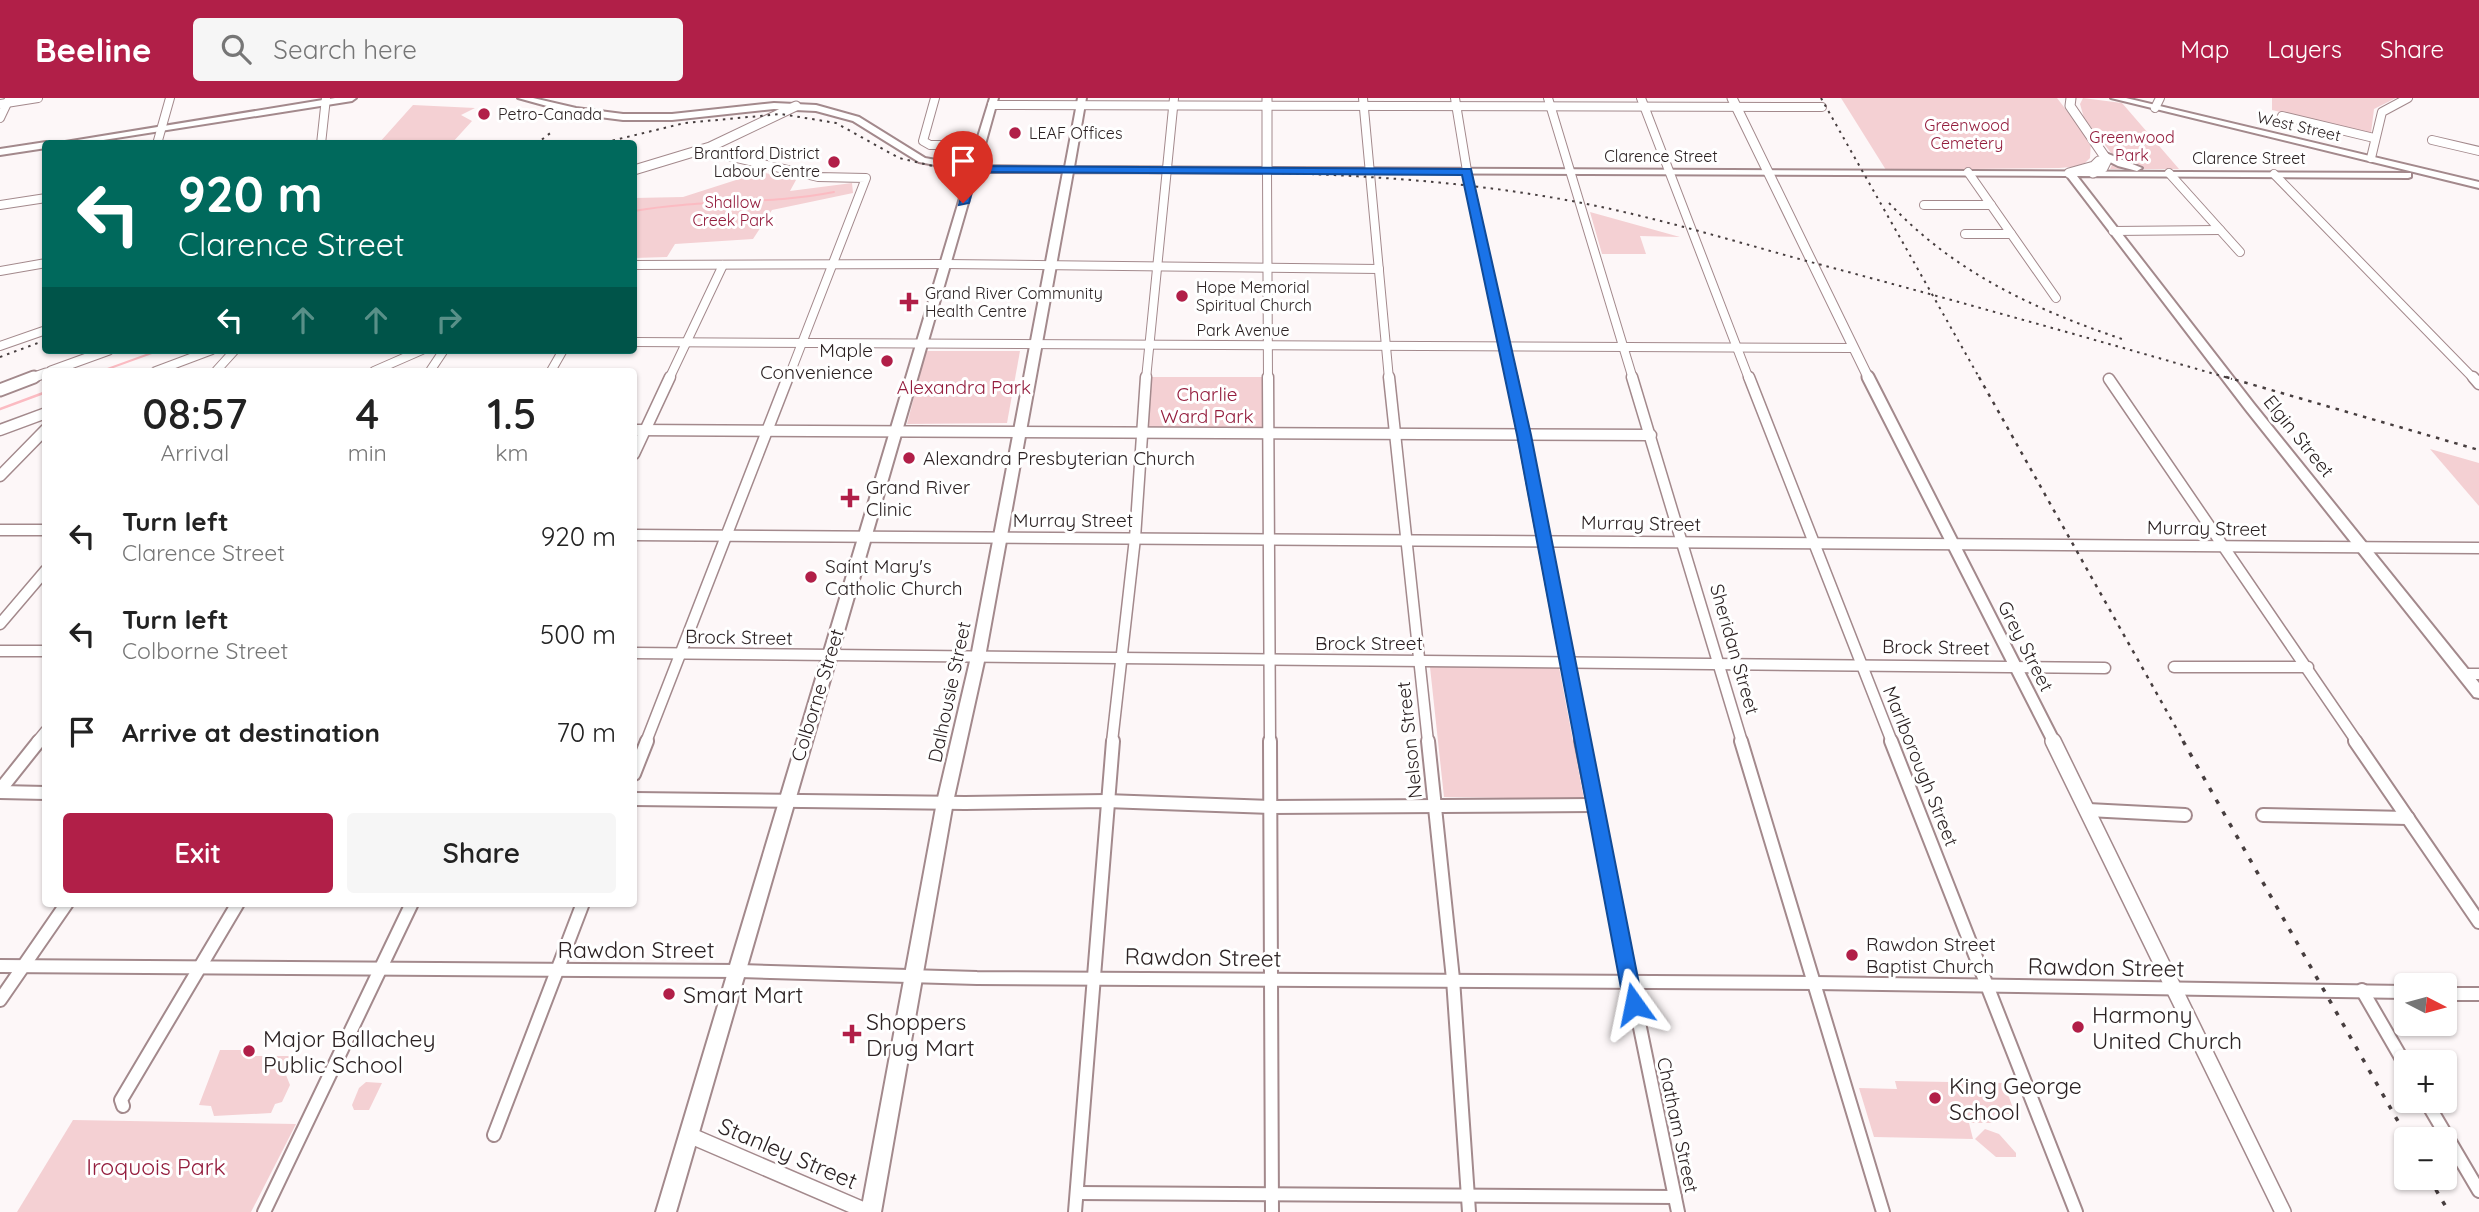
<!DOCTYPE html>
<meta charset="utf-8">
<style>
body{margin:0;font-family:Quicksand,sans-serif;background:#f6f6f6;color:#222;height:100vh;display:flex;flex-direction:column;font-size:26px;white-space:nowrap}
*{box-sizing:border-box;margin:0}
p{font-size:23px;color:#767676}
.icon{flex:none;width:38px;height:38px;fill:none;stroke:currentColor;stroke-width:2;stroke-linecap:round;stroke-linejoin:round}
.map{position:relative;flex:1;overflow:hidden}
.drawer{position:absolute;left:42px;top:270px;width:595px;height:539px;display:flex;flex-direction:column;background:#fff;border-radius:7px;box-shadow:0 2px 5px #0004}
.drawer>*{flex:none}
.hud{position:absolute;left:42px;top:42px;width:595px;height:214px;border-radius:7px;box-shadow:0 2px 5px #0004;background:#00695c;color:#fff;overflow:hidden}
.needle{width:46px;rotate:96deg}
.tools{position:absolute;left:2394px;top:875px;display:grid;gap:14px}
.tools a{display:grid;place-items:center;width:63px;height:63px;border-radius:7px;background:#fff;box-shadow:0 2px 5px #0004;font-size:35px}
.pin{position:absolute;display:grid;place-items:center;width:60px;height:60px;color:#fff;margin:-72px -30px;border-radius:50% 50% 50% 0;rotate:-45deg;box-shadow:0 0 7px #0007}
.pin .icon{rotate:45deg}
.me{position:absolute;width:77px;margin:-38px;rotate:348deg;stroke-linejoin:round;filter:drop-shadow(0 0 5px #0008)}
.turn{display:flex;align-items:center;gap:24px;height:147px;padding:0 21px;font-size:32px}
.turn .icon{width:91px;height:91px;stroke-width:2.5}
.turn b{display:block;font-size:49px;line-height:60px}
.lanes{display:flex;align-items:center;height:66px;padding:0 21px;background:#0003;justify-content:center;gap:35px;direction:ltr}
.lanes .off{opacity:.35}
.eta{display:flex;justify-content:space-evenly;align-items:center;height:119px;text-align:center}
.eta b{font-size:42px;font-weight:600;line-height:49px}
.cta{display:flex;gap:14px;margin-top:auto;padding:14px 21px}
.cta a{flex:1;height:80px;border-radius:7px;background:#b11f48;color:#fff;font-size:28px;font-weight:600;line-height:80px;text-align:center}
.cta a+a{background:#f6f6f6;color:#222}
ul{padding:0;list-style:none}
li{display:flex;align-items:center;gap:21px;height:98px;padding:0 21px}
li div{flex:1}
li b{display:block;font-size:26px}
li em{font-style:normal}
header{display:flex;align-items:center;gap:42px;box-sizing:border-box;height:98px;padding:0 35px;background:#b11f48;color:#fff}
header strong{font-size:33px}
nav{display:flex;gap:38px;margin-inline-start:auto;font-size:24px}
.search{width:490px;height:63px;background:#f6f6f6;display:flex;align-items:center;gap:18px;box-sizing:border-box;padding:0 24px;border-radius:7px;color:#767676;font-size:26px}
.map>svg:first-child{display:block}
.green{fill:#f4d0d3}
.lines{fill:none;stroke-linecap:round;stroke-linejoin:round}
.stream-far1{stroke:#fbbbc2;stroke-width:2}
.stream{stroke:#fbbbc2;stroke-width:2.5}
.minor-far2-casing{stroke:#a3898c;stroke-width:10}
.minor-far1-casing{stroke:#a3898c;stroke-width:13}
.minor-casing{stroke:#a3898c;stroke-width:16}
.tertiary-far2-casing{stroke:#a3898c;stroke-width:11}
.tertiary-far1-casing{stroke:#a3898c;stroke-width:15}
.tertiary-casing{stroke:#a3898c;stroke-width:18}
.secondary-casing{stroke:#a3898c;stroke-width:4}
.minor-far2{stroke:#fff;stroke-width:8}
.minor-far1{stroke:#fff;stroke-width:10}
.minor{stroke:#fff;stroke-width:12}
.tertiary-far2{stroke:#fff;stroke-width:9}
.tertiary-far1{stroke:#fff;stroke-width:11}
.tertiary{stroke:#fff;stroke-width:15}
.secondary{fill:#fff;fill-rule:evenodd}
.rail-far2{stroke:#473e3f;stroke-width:2;stroke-dasharray:2.5 5;stroke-linecap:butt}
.rail-far1{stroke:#473e3f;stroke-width:2.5;stroke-dasharray:3.5 6;stroke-linecap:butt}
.rail{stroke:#473e3f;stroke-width:3.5;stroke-dasharray:4.5 9;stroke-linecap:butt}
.route{fill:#1a73e8;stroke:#114b97;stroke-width:2}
.poi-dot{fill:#b11f48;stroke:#fff;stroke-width:2.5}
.labels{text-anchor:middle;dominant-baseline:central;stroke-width:6;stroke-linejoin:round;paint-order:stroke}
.far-poi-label{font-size:16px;fill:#2c2223;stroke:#fff;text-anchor:start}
.far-park-label{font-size:16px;fill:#941d3d;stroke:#fff}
.far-street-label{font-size:16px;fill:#2c2223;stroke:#fff}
.poi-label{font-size:19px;fill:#2c2223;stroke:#fff;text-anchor:start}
.park-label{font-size:19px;fill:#941d3d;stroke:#fff}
.street-label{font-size:19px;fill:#2c2223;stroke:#fff}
.near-street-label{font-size:23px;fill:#2c2223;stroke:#fff}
.near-poi-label{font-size:23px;fill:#2c2223;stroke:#fff;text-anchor:start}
.near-park-label{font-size:23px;fill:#941d3d;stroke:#fff}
</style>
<header>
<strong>Beeline</strong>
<div class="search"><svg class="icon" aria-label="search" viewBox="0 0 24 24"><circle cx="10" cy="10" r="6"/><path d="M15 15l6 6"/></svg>Search here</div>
<nav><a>Map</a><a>Layers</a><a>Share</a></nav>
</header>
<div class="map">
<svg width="2479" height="1114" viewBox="0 0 2479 1114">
<rect width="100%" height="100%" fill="#fdf7f8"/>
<g class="green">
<path d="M1841 0H2057L2091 44 2090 60 2082 68 2059 70 1886 72Z"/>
<path d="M2083 0 2122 5 2179 71H2110L2115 60 2084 20 2080 6Z"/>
<path d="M2272 0H2396L2374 11 2371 35 2272 12Z"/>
<path d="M413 7 475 10 461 17 472 23 452 45H379Z"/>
<path d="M761 74 796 82 790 93 852 85 853 95 772 112 753 141 675 146 667 159 634 160V100L683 99Z"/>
<path d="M1590 114 1680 139 1640 138 1646 156H1602Z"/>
<path d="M926 253H1020L1007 325 907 326Z"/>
<path d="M1146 279H1270L1271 335 1143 334Z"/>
<path d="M2430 351 2479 365V408Z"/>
<path d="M1430 569H1559L1584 701 1444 699Z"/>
<path d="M220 952H244L253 958H292L284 972 290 987 282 1004 275 1006 271 1015 214 1018 211 1008 199 1007Z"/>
<path d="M1895 983 2004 985 2015 1016H1994L1997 1025H1969L1973 1041 1874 1039 1859 990 1897 991Z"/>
<path d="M366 984 382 985 369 1012H354L352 1007 359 990Z"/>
<path d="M73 1022 296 1026 251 1114H17Z"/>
<path d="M1985 1031 1999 1036 2016 1055V1059H1996L1975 1041Z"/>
</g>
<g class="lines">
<g class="stream-far1">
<path d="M634 113C700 101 768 107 834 94"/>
<path d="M102 273 160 252"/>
</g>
<path class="stream" d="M0 311 46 294"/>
<defs>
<g id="minor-far2">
<path d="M935 0 923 43 930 47H979"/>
<path d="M1363 0 1389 281"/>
<path d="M1455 0 1467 73 1512 281"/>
<path d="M1548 0 1633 281"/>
<path d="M1641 0 1749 281"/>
<path d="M0 6 38 0"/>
<path d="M992 7 1822 9"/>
<path d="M2155 10 2160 0"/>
<path d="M2282 18 2374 40"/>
<path d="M0 20 9 1"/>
<path d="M2432 42 2479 53"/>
<path d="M157 46 170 0"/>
<path d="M321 46 326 0"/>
<path d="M698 51 818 79 866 80 788 281"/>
<path d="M2371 60 2382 14 2408 0"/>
<path d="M1267 73 1268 281"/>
<path d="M1968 74 2056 200"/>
<path d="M2169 75 2240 154"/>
<path d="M2274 76 2474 281"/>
<path d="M0 107 46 100"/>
<path d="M1924 107H1991"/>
<path d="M2113 133 2220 132"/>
<path d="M1965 136H2011"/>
<path d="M634 167 945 166 1379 171"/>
<path d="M0 173 46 165"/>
<path d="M634 244 1853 250"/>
<path d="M0 248 46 232"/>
<path d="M156 273 212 252"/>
<path d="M216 273 235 252"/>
<path d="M374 273 422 252"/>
<path d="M430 273 444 252"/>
<path d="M551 273 563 252"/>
<path d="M669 281 723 167"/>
<path d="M1146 281 1174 0"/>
</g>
<g id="minor-far1">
<path d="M1268 279 1270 644"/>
<path d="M1389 279 1428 644"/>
<path d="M1512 279 1581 644"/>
<path d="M1632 279 1742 644"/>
<path d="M1749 279 1892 644"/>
<path d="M2473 279 2479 286"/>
<path d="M2109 281 2357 644"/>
<path d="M0 332 46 315"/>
<path d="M634 332 1651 337"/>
<path d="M634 356 670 279"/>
<path d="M0 378 46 331"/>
<path d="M0 432H46"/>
<path d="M634 437 2479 450"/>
<path d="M0 526 46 472"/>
<path d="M0 553H46"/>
<path d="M634 555 2105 570"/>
<path d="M2174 569H2308"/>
<path d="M2464 576H2479"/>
<path d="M37 644 46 633"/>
<path d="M646 644 788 279"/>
<path d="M1112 644 1135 440 1146 279"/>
</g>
<g id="minor">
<path d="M1270 643 1272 1114"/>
<path d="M1428 643 1453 881 1469 1114"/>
<path d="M1581 643 1678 1114"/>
<path d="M1741 643 1883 1114"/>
<path d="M1891 643 2076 1114"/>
<path d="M2355 643 2479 824"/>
<path d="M634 676 647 643"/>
<path d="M0 692 39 643"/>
<path d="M0 694 46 695"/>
<path d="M634 701 965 705 1106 703 1271 709 1593 707"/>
<path d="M2088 712 2185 717"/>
<path d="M2263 717 2408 720"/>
<path d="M0 868 740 873 977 880 1815 885 2406 894"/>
<path d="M2362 892 2406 968"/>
<path d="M2445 896H2479"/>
<path d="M0 902 67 805"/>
<path d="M2426 1003 2479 1093"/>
<path d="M123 1008 121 1002 238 805"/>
<path d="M494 1037 583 805"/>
<path d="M1077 1095 1675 1099"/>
<path d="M264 1114 412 805"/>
<path d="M1075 1114 1113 643"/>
</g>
<g id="tertiary-far2">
<path d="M1267 0V73"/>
<path d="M1732 0 1869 281"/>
<path d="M2071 0 2070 8 2107 62 2103 70 2093 75"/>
<path d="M634 72 710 49 796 8"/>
<path d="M2069 75 2094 68 2099 63"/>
<path d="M51 273 109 252"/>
<path d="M29 281 46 275"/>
</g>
<g id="tertiary-far1">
<path d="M1868 279 2054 644"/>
<path d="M0 292 34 279"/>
</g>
<g id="tertiary">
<path d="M2053 643 2283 1114"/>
<path d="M689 1037 868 1114"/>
</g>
<g id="secondary">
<path d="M335 0H356L352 3 78 46H53Z"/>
<path d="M518 0H533L576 10 623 16H672L774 5 816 7 859 19 925 60 969 68 990 0H998L979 68 1065 69 1078 0H1086L1074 69 2411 75V79L2408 80 2077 78 2254 306 2479 585V600L2474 599 2246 312 2067 78 1073 74 985 559 953 704 881 1114H861L937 704 971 559 1063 74H977L676 1114H656L968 73 919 64 853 23 816 13 774 11 672 22H623L576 16Z"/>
<path d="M2111 0H2126L2479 84V90Z"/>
<path d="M46 44 50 46H46V50L0 57V51Z"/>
<path d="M2100 55H2106L2142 70 2137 73 2118 68 2100 59Z"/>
</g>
</defs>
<use href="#minor-far2" class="minor-far2-casing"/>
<use href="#minor-far1" class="minor-far1-casing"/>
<use href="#minor" class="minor-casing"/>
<use href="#tertiary-far2" class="tertiary-far2-casing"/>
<use href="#tertiary-far1" class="tertiary-far1-casing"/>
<use href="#tertiary" class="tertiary-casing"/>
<use href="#secondary" class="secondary-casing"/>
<use href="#minor-far2" class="minor-far2"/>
<use href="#minor-far1" class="minor-far1"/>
<use href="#minor" class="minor"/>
<use href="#tertiary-far2" class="tertiary-far2"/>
<use href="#tertiary-far1" class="tertiary-far1"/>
<use href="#tertiary" class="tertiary"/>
<use href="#secondary" class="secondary"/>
<g class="rail-far2">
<path d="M1821 0 1980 281"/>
<path d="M536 46 553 33"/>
<path d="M598 46 685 25 781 16 836 25 899 60 954 73C1151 75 1355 66 1549 99 1635 113 1719 139 1803 162 1947 200 2089 240 2232 281"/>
<path d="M1889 105C1954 174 2033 211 2122 241"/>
<path d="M0 259 46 242"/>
</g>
<g class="rail-far1">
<path d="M1979 279 2184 644"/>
<path d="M2226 279 2479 352"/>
</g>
<g class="rail">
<path d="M2183 643 2408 1041"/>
<path d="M2429 1080 2449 1114"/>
</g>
</g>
<path class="route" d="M973 68 1471 71 1531 337 1643 906 1641 913 1634 915 1627 913 1624 906 1517 337 1462 77 977 74 969 105 959 107 968 71Z"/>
<g class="poi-dot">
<circle cx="484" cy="16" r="7"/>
<circle cx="1015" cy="35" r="7"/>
<circle cx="834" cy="64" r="7"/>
<circle cx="1182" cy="198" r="7"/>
<path d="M905.5 193.5h7v7h7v7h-7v7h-7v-7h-7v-7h7z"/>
<circle cx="887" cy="263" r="7"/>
<circle cx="909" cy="360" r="7"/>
<path d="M846.5 389.5h7v7h7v7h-7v7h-7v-7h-7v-7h7z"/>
<circle cx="811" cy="479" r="7"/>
<circle cx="1852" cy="857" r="7"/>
<circle cx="669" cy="896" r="7"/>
<circle cx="2078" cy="929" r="7"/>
<path d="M848.5 925.5h7v7h7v7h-7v7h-7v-7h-7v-7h7z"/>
<circle cx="249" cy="953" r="7"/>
<circle cx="1935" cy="1000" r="7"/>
</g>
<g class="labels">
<g class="far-poi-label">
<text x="498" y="16">Petro-Canada</text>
<text x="1029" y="35">LEAF Offices</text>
<text x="820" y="55" text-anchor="end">Brantford District<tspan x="820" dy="18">Labour Centre</tspan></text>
<text x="1196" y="189">Hope Memorial<tspan x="1196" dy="18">Spiritual Church</tspan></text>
<text x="925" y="195">Grand River Community<tspan x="925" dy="18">Health Centre</tspan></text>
</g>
<g class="far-park-label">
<text x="1967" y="27">Greenwood<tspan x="1967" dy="18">Cemetery</tspan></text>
<text x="2132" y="39">Greenwood<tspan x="2132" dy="18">Park</tspan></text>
<text x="733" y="104">Shallow<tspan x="733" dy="18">Creek Park</tspan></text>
</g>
<g class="far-street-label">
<text transform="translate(2299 28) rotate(13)">West Street</text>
<text x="1661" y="58">Clarence Street</text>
<text x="2249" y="60">Clarence Street</text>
<text x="1243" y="232">Park Avenue</text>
</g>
<g class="poi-label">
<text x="873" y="252" text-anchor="end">Maple<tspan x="873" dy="22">Convenience</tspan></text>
<text x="923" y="360">Alexandra Presbyterian Church</text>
<text x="866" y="389">Grand River<tspan x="866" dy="22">Clinic</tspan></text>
<text x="825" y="468">Saint Mary's<tspan x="825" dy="22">Catholic Church</tspan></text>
<text x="1866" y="846">Rawdon Street<tspan x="1866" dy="22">Baptist Church</tspan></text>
</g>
<g class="park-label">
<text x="964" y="289">Alexandra Park</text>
<text x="1207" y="296">Charlie<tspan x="1207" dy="22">Ward Park</tspan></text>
</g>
<g class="street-label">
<text transform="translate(2299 338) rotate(51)">Elgin Street</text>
<text x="1073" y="422">Murray Street</text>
<text transform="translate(1641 425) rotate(1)">Murray Street</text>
<text transform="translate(2207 430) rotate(1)">Murray Street</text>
<text transform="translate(739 539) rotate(1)">Brock Street</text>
<text x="1369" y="545">Brock Street</text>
<text transform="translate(2026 548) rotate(63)">Grey Street</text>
<text transform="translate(1936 549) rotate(1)">Brock Street</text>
<text transform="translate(1735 551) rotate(74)">Sheridan Street</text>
<text transform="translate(949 594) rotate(-78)">Dalhousie Street</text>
<text transform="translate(817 597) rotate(-73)">Colborne Street</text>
<text transform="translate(1409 642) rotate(-96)">Nelson Street</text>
<text transform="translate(1921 668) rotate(68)">Marlborough Street</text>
<text transform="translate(1678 1027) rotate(78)">Chatham Street</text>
</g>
<g class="near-street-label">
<text x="636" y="851">Rawdon Street</text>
<text transform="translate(1203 859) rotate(1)">Rawdon Street</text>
<text transform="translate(2106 869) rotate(1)">Rawdon Street</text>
<text transform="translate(788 1055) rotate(23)">Stanley Street</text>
</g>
<g class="near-poi-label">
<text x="683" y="896">Smart Mart</text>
<text x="2092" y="916">Harmony<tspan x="2092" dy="26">United Church</tspan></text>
<text x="866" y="923">Shoppers<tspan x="866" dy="26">Drug Mart</tspan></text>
<text x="263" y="940">Major Ballachey<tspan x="263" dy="26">Public School</tspan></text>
<text x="1949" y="987">King George<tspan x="1949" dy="26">School</tspan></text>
</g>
<g class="near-park-label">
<text x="156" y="1068">Iroquois Park</text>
</g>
</g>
</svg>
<div class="tools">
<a><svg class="needle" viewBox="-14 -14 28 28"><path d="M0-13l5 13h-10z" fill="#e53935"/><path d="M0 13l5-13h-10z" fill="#767676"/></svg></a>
<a>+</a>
<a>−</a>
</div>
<div class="pin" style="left:963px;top:105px;background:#d93025"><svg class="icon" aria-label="arrive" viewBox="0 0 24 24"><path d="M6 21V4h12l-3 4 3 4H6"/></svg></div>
<svg class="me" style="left:1634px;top:906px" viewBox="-20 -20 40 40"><path d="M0-17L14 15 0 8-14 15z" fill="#1a73e8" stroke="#fff" stroke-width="4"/></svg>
<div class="hud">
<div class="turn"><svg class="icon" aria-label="left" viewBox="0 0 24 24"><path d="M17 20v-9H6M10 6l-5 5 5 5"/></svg><div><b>920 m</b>Clarence Street</div></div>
<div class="lanes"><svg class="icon" aria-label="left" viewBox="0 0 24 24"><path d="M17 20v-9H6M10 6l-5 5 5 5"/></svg><svg class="icon off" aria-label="ahead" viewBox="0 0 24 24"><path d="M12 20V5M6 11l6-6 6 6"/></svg><svg class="icon off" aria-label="ahead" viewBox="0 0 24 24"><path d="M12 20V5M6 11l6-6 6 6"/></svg><svg class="icon off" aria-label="right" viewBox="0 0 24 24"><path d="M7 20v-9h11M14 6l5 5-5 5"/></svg></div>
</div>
<section class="drawer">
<div class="eta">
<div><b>08:57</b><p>Arrival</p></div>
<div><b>4</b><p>min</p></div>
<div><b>1.5</b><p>km</p></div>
</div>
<ul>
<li><svg class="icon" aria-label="left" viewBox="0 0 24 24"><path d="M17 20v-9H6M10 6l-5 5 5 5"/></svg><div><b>Turn left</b><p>Clarence Street</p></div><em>920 m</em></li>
<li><svg class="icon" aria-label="left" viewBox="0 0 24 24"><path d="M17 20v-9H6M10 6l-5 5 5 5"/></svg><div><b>Turn left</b><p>Colborne Street</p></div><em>500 m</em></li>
<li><svg class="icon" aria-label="arrive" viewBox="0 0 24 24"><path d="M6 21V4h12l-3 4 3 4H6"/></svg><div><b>Arrive at destination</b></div><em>70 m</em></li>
</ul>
<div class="cta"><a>Exit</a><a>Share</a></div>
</section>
</div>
